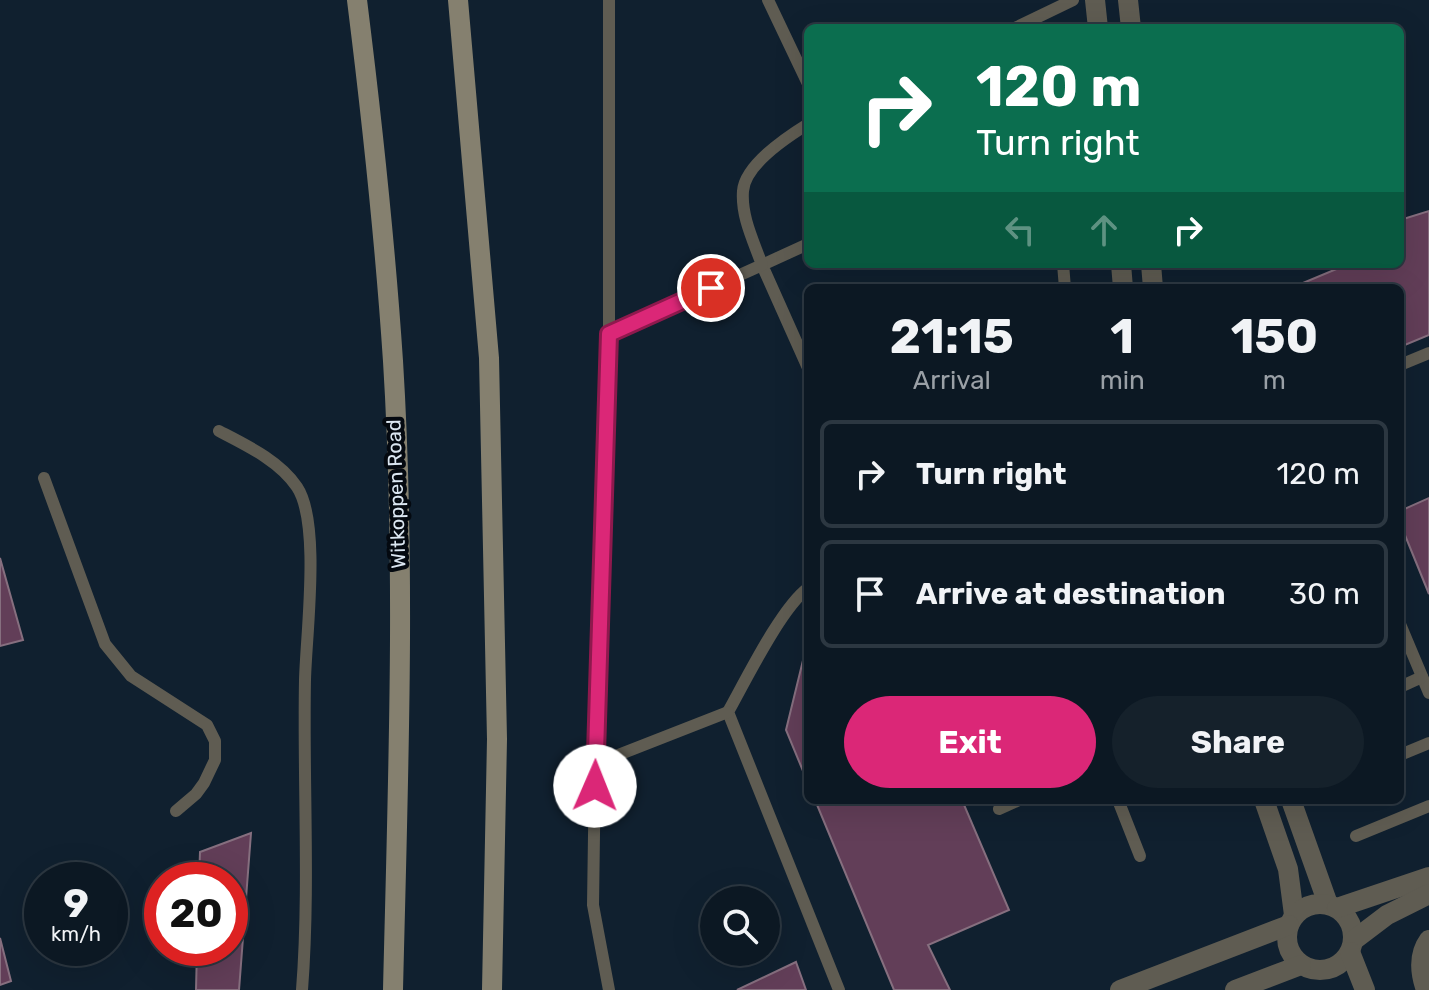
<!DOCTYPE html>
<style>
body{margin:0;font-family:Rubik,sans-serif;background:#15212b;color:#f1f3f6;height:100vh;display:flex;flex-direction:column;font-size:30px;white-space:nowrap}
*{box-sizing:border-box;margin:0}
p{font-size:26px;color:#9aa0a6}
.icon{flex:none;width:44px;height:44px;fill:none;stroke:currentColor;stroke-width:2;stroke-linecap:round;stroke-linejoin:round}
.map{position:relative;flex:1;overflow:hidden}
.panel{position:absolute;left:804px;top:284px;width:600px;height:520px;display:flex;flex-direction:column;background:#0c1823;border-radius:12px;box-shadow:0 8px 32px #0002,0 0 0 2px #2c3741}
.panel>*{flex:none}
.top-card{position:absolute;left:804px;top:24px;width:600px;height:244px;border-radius:12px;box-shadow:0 8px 32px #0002,0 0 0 2px #2c3741;background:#0b6e4f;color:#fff;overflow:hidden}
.tools{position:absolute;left:700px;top:886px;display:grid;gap:16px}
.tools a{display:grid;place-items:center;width:80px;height:80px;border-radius:50%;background:#0c1823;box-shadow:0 8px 32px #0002,0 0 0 2px #2c3741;font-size:40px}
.speed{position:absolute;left:24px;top:862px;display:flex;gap:16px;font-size:40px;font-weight:700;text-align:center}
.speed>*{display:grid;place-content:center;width:104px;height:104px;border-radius:50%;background:#0c1823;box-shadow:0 8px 32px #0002,0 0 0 2px #2c3741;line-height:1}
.speed small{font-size:20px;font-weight:400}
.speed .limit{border:12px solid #d22;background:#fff;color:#111}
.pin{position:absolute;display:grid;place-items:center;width:68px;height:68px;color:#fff;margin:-34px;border:4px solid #fff;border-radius:50%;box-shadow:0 2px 8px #0007}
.me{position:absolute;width:88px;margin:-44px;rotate:1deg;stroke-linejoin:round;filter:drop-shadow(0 0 6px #0008)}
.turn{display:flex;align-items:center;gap:28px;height:168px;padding:0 40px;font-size:36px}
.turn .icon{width:104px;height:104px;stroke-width:2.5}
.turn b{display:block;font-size:56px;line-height:68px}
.lanes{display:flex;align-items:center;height:76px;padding:0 40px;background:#0003;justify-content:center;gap:40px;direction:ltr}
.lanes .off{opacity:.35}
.eta{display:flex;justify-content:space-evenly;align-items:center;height:136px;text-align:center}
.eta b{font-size:48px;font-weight:700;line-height:56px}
.cta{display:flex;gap:16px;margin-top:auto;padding:16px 40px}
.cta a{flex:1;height:92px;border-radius:48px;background:#db2777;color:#fff;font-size:32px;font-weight:700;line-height:92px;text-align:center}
.cta a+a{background:#15212b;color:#f1f3f6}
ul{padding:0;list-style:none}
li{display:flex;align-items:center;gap:24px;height:108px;margin:0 16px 12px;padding:0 24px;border:4px solid #2c3741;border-radius:12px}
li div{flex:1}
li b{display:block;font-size:30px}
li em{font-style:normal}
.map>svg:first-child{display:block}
.building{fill:#623e58;stroke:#866f7f;stroke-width:2}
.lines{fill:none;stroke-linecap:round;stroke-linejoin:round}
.service{stroke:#5f5c52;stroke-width:12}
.minor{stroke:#5f5c52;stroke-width:20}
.tertiary{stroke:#5f5c52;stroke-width:20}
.secondary{stroke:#85806f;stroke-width:20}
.route-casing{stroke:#8e194d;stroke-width:20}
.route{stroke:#db2777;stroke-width:14}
.labels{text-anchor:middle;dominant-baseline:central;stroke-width:8;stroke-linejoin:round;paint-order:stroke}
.street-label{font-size:20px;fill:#dbe6f1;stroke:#040910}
</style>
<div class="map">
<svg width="1429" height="990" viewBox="0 0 1429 990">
<rect width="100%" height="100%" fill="#10202f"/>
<g class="building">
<path d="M1429 211V335L1400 347V288H1291L1339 268 1337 264H1400V220Z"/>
<path d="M1429 498V594L1400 523V511Z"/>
<path d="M0 558 23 640 0 646Z"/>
<path d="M808 650V783L786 730 805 652Z"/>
<path d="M815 800H962L1009 910 928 945 950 990H894Z"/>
<path d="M251 833 239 990H196L197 948H230V880H199L200 852Z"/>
<path d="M0 938 11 981 0 985Z"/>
<path d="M796 962 806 990H737Z"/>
</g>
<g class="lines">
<g class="service">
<path d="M609 0V334"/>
<path d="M768 0 808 84"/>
<path d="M1015 28 1073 0"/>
<path d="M808 244 762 265 808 368"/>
<path d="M1063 264 1065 288"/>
<path d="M1400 365 1429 353"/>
<path d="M219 431C246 445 280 461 297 487 321 523 306 635 305 680 303 783 310 887 302 990"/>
<path d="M44 478 105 644 131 676 207 725 215 741V760L204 783 196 794 176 811"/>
<path d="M808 588C781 608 746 680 728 712L839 990"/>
<path d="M1400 624 1429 693"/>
<path d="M1400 687 1422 677"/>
<path d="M728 712 595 764 609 334 762 265C754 242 741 217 743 191 745 165 787 137 808 124"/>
<path d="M1400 755 1429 743"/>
<path d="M595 764 593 905 609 990"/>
<path d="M1118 800 1140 856"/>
<path d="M999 809 1019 800"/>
<path d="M1356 836 1429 806"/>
</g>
<path class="minor" d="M1426 990C1420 973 1418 955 1429 940"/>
<g class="tertiary">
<path d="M1095 0 1098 28"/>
<path d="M1128 0 1131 28"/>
<path d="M1121 264 1123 288"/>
<path d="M1151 264 1153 288"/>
<path d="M1264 800 1288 869 1294 915"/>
<path d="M1291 800 1328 904"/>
<circle cx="1320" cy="937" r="33"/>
<path d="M1337 908 1429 877"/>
<path d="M1354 940 1387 915 1429 894"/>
<path d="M1350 952 1365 990"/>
<path d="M1120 990 1289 925"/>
<path d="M1235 990 1301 965"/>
</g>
<g class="secondary">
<path d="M357 0C372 120 385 241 393 361 406 570 398 781 393 990"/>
<path d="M458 0 489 358 497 739 492 990"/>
</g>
</g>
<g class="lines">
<defs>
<path id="route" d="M595 786 609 334 711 288"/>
</defs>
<use href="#route" class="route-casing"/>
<use href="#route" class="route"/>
</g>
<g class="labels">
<g class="street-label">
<text transform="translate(396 494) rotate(-92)">Witkoppen Road</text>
</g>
</g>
</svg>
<div class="tools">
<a><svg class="icon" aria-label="search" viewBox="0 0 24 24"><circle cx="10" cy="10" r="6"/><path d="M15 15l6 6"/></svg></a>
</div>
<div class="speed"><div>9<small>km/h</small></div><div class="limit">20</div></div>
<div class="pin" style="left:711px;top:288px;background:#d93025"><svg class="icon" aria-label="arrive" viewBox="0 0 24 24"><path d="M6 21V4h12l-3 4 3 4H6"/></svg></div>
<svg class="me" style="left:595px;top:786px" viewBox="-20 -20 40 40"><circle r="19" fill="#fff"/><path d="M0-13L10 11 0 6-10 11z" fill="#db2777"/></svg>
<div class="top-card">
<div class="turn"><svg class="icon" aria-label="right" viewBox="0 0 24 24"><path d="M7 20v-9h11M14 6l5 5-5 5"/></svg><div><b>120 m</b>Turn right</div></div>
<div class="lanes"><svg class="icon off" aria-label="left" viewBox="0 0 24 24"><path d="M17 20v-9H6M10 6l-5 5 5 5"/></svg><svg class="icon off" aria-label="ahead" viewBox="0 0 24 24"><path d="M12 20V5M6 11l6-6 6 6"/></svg><svg class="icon" aria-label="right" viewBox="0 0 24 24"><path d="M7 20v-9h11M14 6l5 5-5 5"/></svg></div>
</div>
<section class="panel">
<div class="eta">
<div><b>21:15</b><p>Arrival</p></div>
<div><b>1</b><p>min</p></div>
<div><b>150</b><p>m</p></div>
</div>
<ul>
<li><svg class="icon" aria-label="right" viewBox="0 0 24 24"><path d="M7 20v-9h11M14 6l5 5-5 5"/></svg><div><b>Turn right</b></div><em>120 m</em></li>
<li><svg class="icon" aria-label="arrive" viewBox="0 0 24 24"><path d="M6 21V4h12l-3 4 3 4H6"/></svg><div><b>Arrive at destination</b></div><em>30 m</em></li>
</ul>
<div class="cta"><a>Exit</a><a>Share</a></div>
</section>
</div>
